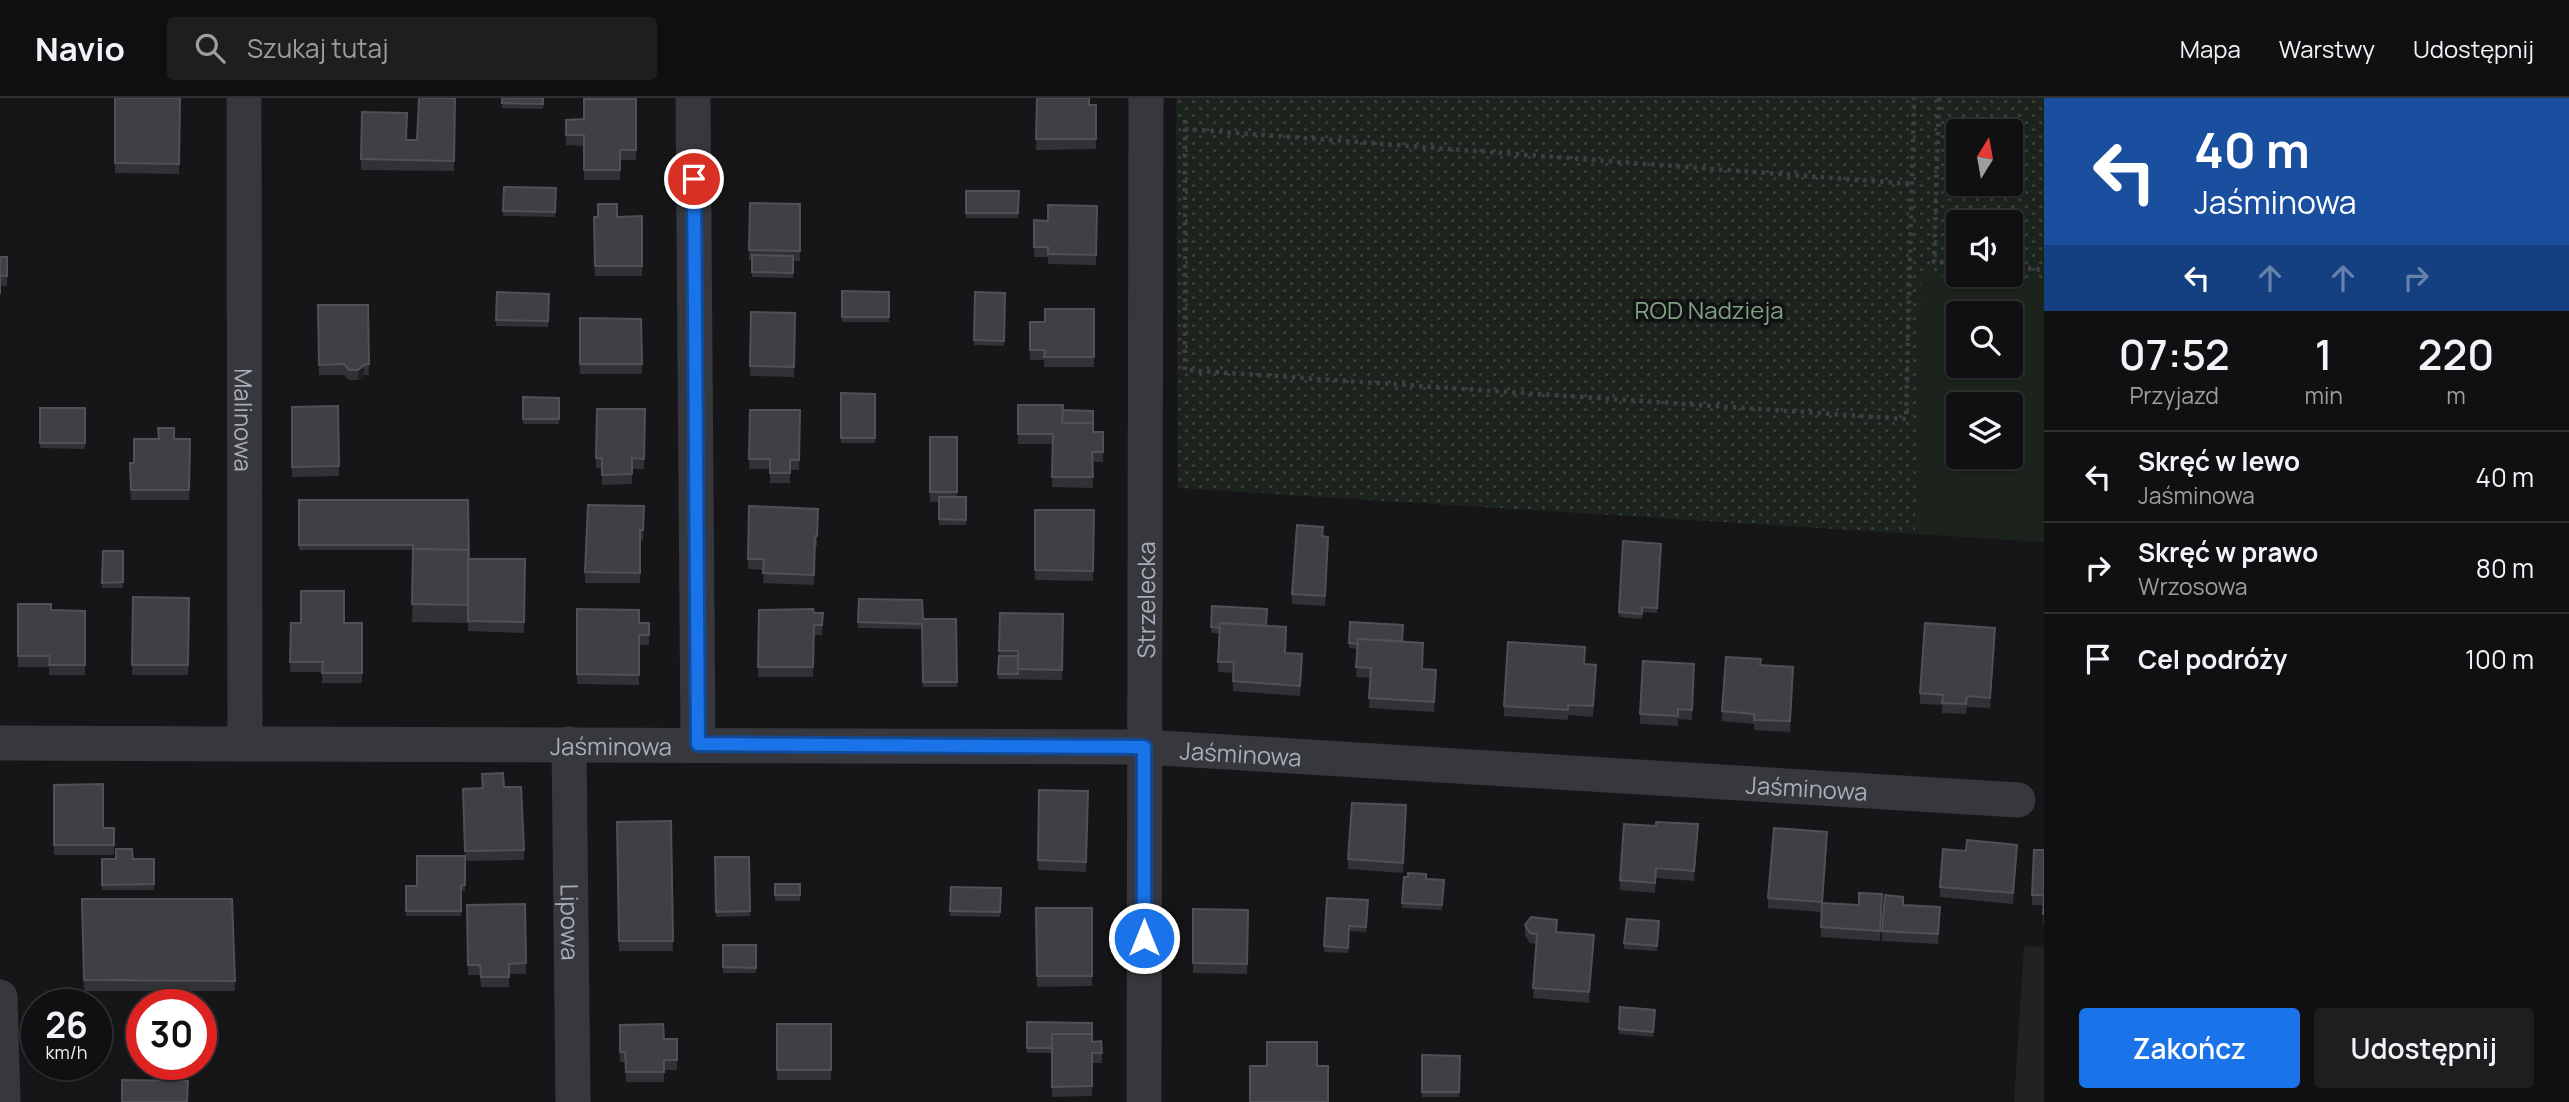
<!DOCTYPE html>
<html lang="pl">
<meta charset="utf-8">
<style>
body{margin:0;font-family:Manrope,sans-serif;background:#1e1e20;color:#f1f3f6;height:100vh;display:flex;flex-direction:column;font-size:26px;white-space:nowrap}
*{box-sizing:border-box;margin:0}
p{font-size:23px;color:#9c9d9f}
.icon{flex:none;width:38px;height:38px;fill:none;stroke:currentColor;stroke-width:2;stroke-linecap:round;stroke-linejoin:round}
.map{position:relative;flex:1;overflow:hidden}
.sheet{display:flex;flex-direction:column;background:#101012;width:525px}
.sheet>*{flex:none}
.hud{background:#1a4fa0;color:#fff;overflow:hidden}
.needle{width:46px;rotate:11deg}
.buttons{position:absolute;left:1946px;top:21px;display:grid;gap:14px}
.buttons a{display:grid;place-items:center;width:77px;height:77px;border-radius:7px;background:#101012;box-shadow:0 2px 5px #0004,0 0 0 2px #303032;font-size:35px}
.speed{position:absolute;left:21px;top:891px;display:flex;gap:14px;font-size:35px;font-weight:700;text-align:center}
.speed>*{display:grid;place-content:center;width:91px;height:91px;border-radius:50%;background:#101012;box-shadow:0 2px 5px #0004,0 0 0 2px #303032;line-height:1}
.speed small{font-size:18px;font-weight:400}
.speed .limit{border:10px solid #d22;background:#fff;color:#111}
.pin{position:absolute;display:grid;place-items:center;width:60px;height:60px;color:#fff;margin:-30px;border:4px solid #fff;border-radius:50%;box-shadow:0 2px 7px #0007}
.me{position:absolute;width:77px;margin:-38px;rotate:0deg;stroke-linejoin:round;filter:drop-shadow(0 0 5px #0008)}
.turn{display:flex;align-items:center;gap:24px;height:147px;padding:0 35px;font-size:32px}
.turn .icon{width:91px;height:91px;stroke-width:2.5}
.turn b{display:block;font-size:49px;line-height:60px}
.lanes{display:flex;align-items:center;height:66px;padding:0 35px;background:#0003;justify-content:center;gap:35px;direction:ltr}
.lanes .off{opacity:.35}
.eta{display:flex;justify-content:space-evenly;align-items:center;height:119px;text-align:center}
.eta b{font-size:42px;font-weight:600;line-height:49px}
.action{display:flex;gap:14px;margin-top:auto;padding:14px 35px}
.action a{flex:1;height:80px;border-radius:7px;background:#1a73e8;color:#fff;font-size:28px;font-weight:600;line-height:80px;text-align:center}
.action a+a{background:#1e1e20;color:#f1f3f6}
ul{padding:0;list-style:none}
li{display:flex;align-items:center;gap:21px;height:91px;padding:0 35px;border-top:2px solid #303032}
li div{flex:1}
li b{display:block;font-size:26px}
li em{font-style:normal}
header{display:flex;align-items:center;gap:42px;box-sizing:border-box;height:98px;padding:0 35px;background:#101012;border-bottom:2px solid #303032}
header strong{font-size:33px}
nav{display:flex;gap:38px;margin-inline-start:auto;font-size:24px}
.search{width:490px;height:63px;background:#1e1e20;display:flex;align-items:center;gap:18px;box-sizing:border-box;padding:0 24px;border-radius:7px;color:#9c9d9f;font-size:26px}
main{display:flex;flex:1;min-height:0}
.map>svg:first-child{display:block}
.built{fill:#222225}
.green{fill:#1c231d;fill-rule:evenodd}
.garden{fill:url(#garden-dots);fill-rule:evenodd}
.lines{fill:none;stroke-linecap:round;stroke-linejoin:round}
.path{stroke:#3d3f44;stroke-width:4.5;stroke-dasharray:3.5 5;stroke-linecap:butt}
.minor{stroke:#37383d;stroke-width:35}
.wall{fill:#323236}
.shaded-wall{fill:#212124}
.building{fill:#3f3f44;stroke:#4f5156;stroke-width:2}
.route-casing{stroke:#114b97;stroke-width:18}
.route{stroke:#1a73e8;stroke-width:12}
.labels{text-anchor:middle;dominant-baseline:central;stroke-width:7;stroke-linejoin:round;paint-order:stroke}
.park-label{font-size:24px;fill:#7fa381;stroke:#111113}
.street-label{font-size:24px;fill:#a8adb8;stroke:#111113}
</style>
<header>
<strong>Navio</strong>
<div class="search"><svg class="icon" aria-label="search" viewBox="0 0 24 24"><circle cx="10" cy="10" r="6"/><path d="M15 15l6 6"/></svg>Szukaj tutaj</div>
<nav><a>Mapa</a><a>Warstwy</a><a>Udostępnij</a></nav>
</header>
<main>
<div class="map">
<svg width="2044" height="1004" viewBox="0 0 2044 1004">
<defs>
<pattern id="garden-dots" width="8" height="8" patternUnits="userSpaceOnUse" patternTransform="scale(1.75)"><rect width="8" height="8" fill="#1c231d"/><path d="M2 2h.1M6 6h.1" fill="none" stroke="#3a403c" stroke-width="1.8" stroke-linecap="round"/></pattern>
</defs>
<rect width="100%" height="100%" fill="#161618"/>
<path class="built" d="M2024 848 2044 849V1004H2014Z"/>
<path class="green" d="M1921 176 2044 184V444L1915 436ZM1958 215H2011V268H1958ZM1958 306H2011V359H1958Z"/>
<path class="garden" d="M1176 0H2044V184L1921 177 1915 436 1178 390ZM1958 33H2011V86H1958ZM1958 124H2011V177H1958Z"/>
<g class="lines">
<g class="path">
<path d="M1939 0 1934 164 1958 165"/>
<path d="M1185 22V272L1906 321 1914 0"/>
<path d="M1185 31 1912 86"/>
<path d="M2011 169 2044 172"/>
</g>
<g class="minor">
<path id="s1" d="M244 0 245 645"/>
<path d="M693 0 698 646"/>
<path id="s2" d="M0 645 1144 649 2018 702"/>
<path id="s3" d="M569 646 573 1004"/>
<path d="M0 899 3 1004"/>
<path id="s4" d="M1144 1004 1146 0"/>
</g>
</g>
<g class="wall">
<path d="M115 0H180L179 76 115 75Z"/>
<path d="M455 0 454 73 361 72 362 14 407 42H417Z"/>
<path d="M502 0H544L543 11 502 10Z"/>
<path d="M1037 0 1096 7V51L1036 52Z"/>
<path d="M636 1V62H620V82H584V48L566 47V37L584 21Z"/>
<path d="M504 89 556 90 555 119 503 118Z"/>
<path d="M966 93H1019L1018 120H966Z"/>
<path d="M750 105 800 106V163H793V180L752 179V162H749Z"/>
<path d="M1097 108 1096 167 1048 166V159H1034V122L1048 123Z"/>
<path d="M642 118V178H595L594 119Z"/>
<path d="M0 159H7V188H0V206Z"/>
<path d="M842 193 889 194V224H842Z"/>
<path d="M497 194 549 196 548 229 496 228Z"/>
<path d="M975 194 1005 195 1004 248 974 247Z"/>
<path d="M318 207H368L369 277H364L358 282H349L344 277H319Z"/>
<path d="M1094 211V269H1044V262H1030V224H1045Z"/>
<path d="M751 214 795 215 794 279 750 278Z"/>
<path d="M580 220 641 221 642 276H580Z"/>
<path d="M841 295 875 296V345H841Z"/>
<path d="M523 299 559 300V326H523Z"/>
<path d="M1018 307 1062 318 1093 334 1103 354V364H1092L1093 390 1052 389 1053 346H1018Z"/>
<path d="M338 308 339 378 292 379V309Z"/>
<path d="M40 310H85V351L40 350Z"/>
<path d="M645 311 644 371H632V386L602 387V370H596V360Z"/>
<path d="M750 312H800L799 372H790V385H770V371H749Z"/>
<path d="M930 339H957V399H966V427H939V404H930Z"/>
<path d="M174 341H190L189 402H131L130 365H134Z"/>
<path d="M299 402 469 461H525L524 535 468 533V507V525L412 524 413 452H299Z"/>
<path d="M644 408 643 443 640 442V485H585V474Z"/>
<path d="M749 408 818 411 817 448H815L814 487 763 485 764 472 748 471Z"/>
<path d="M1035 412H1094L1093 483 1035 482Z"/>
<path d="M1323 438 1328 449 1325 508 1292 506V496Z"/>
<path d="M1623 443 1661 446 1657 515 1642 514V521L1619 519Z"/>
<path d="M103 453H123V490H102Z"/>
<path d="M133 499 189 500 188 577H132Z"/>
<path d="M859 501 923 521H956L957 589H923L922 531 858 530Z"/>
<path d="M18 506 51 512 85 513V577H49V569H18Z"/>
<path d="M1212 508 1266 528 1286 555 1302 566 1300 598 1233 593V575L1218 574 1220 535H1211Z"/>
<path d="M577 511 639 525H649V547H639V587L577 586Z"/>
<path d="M759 512 823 515 822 537H814L813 579H758Z"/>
<path d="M1000 515 1063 516 1062 582 998 581Z"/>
<path d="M1350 524 1403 544 1423 555 1422 571 1436 582 1434 614 1369 610 1370 580 1356 579 1358 551 1349 550Z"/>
<path d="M291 525H362V585H322V574H290Z"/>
<path d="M1995 541 1990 610 1967 609 1966 616 1942 615V607L1920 606V595Z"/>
<path d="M1585 566 1596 577 1593 619 1568 617V622L1504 618V608Z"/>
<path d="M1694 566 1692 622 1678 621V628L1640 626V616Z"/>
<path d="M1761 567 1793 580 1790 634 1754 632V626L1722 623V613Z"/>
<path d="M54 687 103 730H114V757H54Z"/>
<path d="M504 689 524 752V762L465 763V793H461V818H406V788H417L465 758 463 691Z"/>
<path d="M1039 692 1088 693 1086 774 1038 772Z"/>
<path d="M1406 718 1403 775 1348 771V761Z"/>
<path d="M671 723 673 853H619L617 724Z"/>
<path d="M1698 736 1694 783 1656 780 1655 795 1620 792V782Z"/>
<path d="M1827 744 1822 814 1768 810V800Z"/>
<path d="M2044 752V826H2043V807H2032V797Z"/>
<path d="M2017 757 2013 806 1940 799V789Z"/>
<path d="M715 759H749L750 818 716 819Z"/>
<rect x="102" y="761" width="52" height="31"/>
<path d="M1404 779 1444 782 1442 812 1402 810Z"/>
<rect x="775" y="786" width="25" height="17"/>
<path d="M951 789 1001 790 1000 819 950 818Z"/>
<path d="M1327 800 1368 802 1366 834 1349 833 1348 855 1324 854Z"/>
<path d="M82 801H232L235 893H84Z"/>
<path d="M525 806 526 876H509V889H481L480 877H468L467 807Z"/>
<path d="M1859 807H1882L1880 843 1821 839V829Z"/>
<path d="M1903 807 1940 820 1938 846 1882 843V833Z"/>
<path d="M1036 810H1092V888L1037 889Z"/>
<path d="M1193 811 1248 812 1247 876 1193 875Z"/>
<path d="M1525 827 1557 834 1594 847 1589 905 1533 900 1537 846 1530 845 1525 837Z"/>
<path d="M1659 829 1657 853 1624 851V845Z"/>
<rect x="723" y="847" width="33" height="28"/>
<path d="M1620 909 1655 917 1653 939 1619 936Z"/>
<path d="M1027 924 1092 944 1102 955V965H1092V998L1052 999V955H1027Z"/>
<rect x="777" y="926" width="54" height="56"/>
<path d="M620 927 664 941H677V972H664V984H626L625 964H620Z"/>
<path d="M1422 957 1460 958 1459 999H1422Z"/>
</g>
<g class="shaded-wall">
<path d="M364 267V277L358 282V272Z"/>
<path d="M1995 530V541L1990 610V600Z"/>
<path d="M1827 734V744L1822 814V804Z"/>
<path d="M2017 747V757L2013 806V795Z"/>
<path d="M1594 837V847L1589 905V894Z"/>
</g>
<g class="building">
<path d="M115 0H180L179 66 115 65Z"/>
<path d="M419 0H455L454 63 361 61 362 14 407 15 406 42H417Z"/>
<path d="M502 0H543V6L502 5Z"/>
<path d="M1037 0H1089V7H1096V41H1036Z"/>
<path d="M584 1H636V52H620V72H584V37H566V22L584 21Z"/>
<path d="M504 89 556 90 555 114 503 113Z"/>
<path d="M966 93H1019L1018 115H966Z"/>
<path d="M750 105 800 106V153L749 152Z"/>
<path d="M598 106H617V119L642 118V168H595L594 119H598Z"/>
<path d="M1048 107 1097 108 1096 157 1048 156V149H1034V122L1048 123Z"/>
<path d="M752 157 793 158V175L752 174Z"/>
<path d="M0 159H7V178H0V196Z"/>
<path d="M842 193 889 194V219H842Z"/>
<path d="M497 194 549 196 548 223 496 222Z"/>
<path d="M975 194 1005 195 1004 243 974 242Z"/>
<path d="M318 207H368L369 266 364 267 358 272H349L344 266 319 267Z"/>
<path d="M1045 211H1094V259H1044L1045 252H1030V224H1045Z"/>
<path d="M751 214 795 215 794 269 750 268Z"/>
<path d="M580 220 641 221 642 266H580Z"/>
<path d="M841 295 875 296V340H841Z"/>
<path d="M523 299 559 300V321H523Z"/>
<path d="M1018 307H1063L1062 325H1093V334H1103V354H1092L1093 379H1052L1053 336H1018Z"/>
<path d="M338 308 339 368 292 369V309Z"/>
<rect x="40" y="310" width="45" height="35"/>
<path d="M597 311H645L644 361 632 360V376L602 377V360H596Z"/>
<path d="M750 312H800L799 362H790V375H770V361H749Z"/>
<path d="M1063 312 1093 313V325H1062Z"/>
<path d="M158 330H174V341H190L189 392H131L130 365H134V341H159Z"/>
<rect x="930" y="339" width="27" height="55"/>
<path d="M939 399H966V422L939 421Z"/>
<path d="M299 402H468L469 465 468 452 413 451V447H299Z"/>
<path d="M588 407 644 408 643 432H640V475L585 474Z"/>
<path d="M749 408 818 411 817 438H815L814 477 763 475 764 461H748Z"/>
<path d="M1035 412H1094L1093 473 1035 472Z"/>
<path d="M1297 427 1323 429 1322 438 1328 439 1325 498 1292 496Z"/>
<path d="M1623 443 1661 446 1657 510 1642 509V516L1619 514Z"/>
<path d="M413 451 468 452V507L412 506Z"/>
<path d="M103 453H123V484L102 485Z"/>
<path d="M468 461H525L524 524 468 523Z"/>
<path d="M301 493H344V525H362V575H322L323 564H290L291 525H301Z"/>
<path d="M133 499 189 500 188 567H132Z"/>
<path d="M859 501 922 502 923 521H956L957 584H923L922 526 858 524Z"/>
<path d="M18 506H51V512L85 513V567H49L50 558H18Z"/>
<path d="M1212 508 1267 511 1266 528 1220 525V530L1211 529Z"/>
<path d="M577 511 639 512V525H649V537H639V577L577 576Z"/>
<path d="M813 511 814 515H823L822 527H814L813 569H758L759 512Z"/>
<path d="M1000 515 1063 516 1062 572 1018 571V553H999Z"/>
<path d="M1350 524 1403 527 1402 543 1358 541V546L1349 545Z"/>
<path d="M1220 525 1286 529 1285 555 1302 556 1300 588 1233 583 1234 564H1218Z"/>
<path d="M1925 525 1995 530 1990 600 1967 598 1966 606 1942 605 1943 597 1920 595Z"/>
<path d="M1358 541 1423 545 1422 571 1436 572 1434 604 1369 600 1371 570 1356 569Z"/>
<path d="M1508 544 1585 549 1584 566 1596 567 1593 608 1568 607V612L1504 608Z"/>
<path d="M999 558H1018V576H998Z"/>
<path d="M1726 559 1761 561 1760 567 1793 569 1790 623 1754 622V616L1722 613Z"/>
<path d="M1643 563 1694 566 1692 612 1678 611V618L1640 616Z"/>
<path d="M503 675 504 689H521L524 752 465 753 463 691 483 690 482 676Z"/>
<path d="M103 686V730H114V747H54V687Z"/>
<path d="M1039 692 1088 693 1086 764 1038 762Z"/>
<path d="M1352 705 1406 707 1403 765 1348 761Z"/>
<path d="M671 723 673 843H619L617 724Z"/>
<path d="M1656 724 1698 726 1694 773 1656 770 1655 785 1620 782 1624 726 1656 728Z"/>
<path d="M1774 730 1827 734 1822 804 1768 800Z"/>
<path d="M1967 742 2017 747 2013 795 1940 789 1943 751 1966 753Z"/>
<path d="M116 751H132L133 761H154V786L102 787V761H116Z"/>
<path d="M2034 752H2044V816H2043L2044 797H2032Z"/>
<path d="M417 758H465V787L461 788V813H406V788H417Z"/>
<path d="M715 759H749L750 813 716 814Z"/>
<path d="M1408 775 1426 776V781L1444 782 1442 807 1402 805 1404 779H1408Z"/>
<rect x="775" y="786" width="25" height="11"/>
<path d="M951 789 1001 790 1000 814 950 813Z"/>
<path d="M1859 795 1882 796 1880 833 1821 829 1822 805 1859 807Z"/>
<path d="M1885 797 1903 799V807L1940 809 1938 836 1882 833Z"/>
<path d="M1327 800 1368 802 1366 829 1349 828 1348 850 1324 848Z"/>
<path d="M82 801H232L235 883 84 882Z"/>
<path d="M525 806 526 865 509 866V879H481L480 867H468L467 807Z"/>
<path d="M1036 810H1092V878H1037Z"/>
<path d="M1193 811 1248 812 1247 866 1193 865Z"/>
<path d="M1531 819 1557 822 1556 834 1594 837 1589 894 1533 890 1537 836 1530 835 1525 827Z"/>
<path d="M1627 821 1659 823 1657 848 1624 845Z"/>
<path d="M723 847H756V870L723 869Z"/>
<path d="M1620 909 1655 912 1653 934 1619 931Z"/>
<path d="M1027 924 1092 925V936H1052V950H1027Z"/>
<path d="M663 926 664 941H677V962H664V974H626L625 954H620V927Z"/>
<rect x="777" y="926" width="54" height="46"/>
<path d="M1052 936H1092V944L1101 943 1102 955H1092V988L1052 989Z"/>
<path d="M1267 944H1317V968H1328V1004H1250V968H1267Z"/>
<path d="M1422 957 1460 958 1459 994H1422Z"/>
<path d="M122 982 188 983 187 1004H122Z"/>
</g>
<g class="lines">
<defs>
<path id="route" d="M694 81 698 646 1144 649V840"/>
</defs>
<use href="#route" class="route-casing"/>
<use href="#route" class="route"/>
</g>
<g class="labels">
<g class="park-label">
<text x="1709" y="211">ROD Nadzieja</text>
</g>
<g class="street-label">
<text stroke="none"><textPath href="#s1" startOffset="322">Malinowa</textPath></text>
<text stroke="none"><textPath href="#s4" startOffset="502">Strzelecka</textPath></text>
<text stroke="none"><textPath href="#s2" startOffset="611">Jaśminowa</textPath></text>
<text stroke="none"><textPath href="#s2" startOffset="1241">Jaśminowa</textPath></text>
<text stroke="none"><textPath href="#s2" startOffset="1808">Jaśminowa</textPath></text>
<text stroke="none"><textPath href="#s3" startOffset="178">Lipowa</textPath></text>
</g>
</g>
</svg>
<div class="buttons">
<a><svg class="needle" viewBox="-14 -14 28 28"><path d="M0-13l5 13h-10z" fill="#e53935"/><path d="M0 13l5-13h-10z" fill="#9c9d9f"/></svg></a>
<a><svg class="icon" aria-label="sound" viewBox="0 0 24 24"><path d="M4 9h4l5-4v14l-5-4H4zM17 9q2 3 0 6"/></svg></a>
<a><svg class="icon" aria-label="search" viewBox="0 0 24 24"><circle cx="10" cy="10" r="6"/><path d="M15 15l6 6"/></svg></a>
<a><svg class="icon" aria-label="layers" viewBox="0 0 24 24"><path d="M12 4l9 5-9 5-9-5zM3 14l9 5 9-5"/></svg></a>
</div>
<div class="speed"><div>26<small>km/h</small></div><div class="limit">30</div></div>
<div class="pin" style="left:694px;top:81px;background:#d93025"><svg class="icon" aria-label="arrive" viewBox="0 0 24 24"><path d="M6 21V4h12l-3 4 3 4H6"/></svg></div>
<svg class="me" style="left:1144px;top:840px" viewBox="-20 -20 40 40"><circle r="17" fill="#1a73e8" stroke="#fff" stroke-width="3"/><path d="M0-11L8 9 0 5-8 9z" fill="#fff"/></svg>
</div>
<section class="sheet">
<div class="hud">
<div class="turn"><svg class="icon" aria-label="left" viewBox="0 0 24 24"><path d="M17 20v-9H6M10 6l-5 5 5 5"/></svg><div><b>40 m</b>Jaśminowa</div></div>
<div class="lanes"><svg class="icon" aria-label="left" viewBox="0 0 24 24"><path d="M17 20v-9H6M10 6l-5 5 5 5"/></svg><svg class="icon off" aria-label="ahead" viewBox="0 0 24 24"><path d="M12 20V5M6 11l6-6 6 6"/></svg><svg class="icon off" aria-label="ahead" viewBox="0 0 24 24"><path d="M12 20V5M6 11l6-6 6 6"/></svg><svg class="icon off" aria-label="right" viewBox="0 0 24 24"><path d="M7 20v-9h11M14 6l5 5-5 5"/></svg></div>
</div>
<div class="eta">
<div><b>07:52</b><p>Przyjazd</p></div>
<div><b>1</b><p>min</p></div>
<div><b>220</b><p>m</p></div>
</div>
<ul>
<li><svg class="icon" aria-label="left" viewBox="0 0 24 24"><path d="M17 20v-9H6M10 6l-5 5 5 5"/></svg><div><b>Skręć w lewo</b><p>Jaśminowa</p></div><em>40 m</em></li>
<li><svg class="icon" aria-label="right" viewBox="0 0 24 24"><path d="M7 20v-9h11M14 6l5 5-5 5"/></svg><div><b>Skręć w prawo</b><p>Wrzosowa</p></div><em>80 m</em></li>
<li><svg class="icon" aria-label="arrive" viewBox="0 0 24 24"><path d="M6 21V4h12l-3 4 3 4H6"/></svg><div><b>Cel podróży</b></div><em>100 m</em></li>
</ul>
<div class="action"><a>Zakończ</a><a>Udostępnij</a></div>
</section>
</main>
